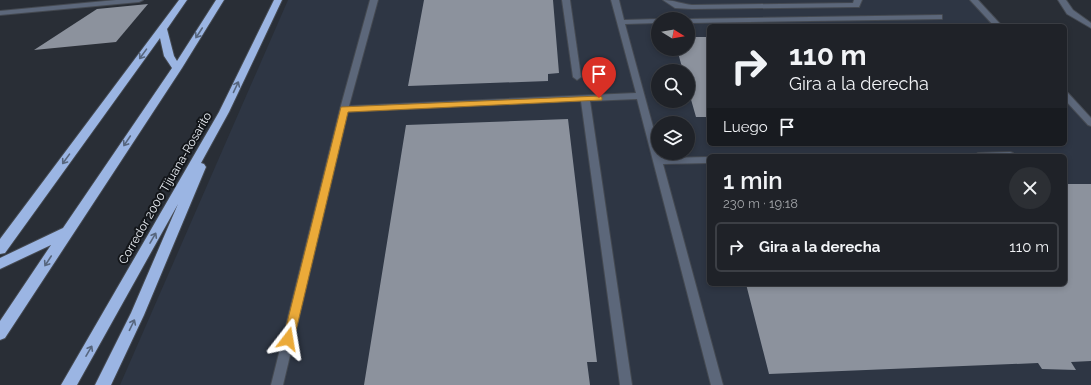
<!DOCTYPE html>
<html lang="es">
<meta charset="utf-8">
<style>
body{margin:0;font-family:Raleway,sans-serif;background:#2c2f34;color:#f1f3f6;height:100vh;display:flex;flex-direction:column;font-size:15px;white-space:nowrap}
*{box-sizing:border-box;margin:0}
p{font-size:13px;color:#a1a4a8}
.icon{flex:none;width:22px;height:22px;fill:none;stroke:currentColor;stroke-width:2;stroke-linecap:round;stroke-linejoin:round}
.map{position:relative;flex:1;overflow:hidden}
.side{position:absolute;left:707px;top:154px;width:360px;height:132px;display:flex;flex-direction:column;background:#1f2228;border-radius:6px;box-shadow:0 2px 6px #0003,0 0 0 1px #3c3f45}
.side>*{flex:none}
.hud{position:absolute;left:707px;top:24px;width:360px;height:122px;border-radius:6px;box-shadow:0 2px 6px #0003,0 0 0 1px #3c3f45;background:#1f2228;color:#f1f3f6;overflow:hidden}
.needle{width:26px;rotate:101deg}
.fabs{position:absolute;left:651px;top:12px;display:grid;gap:8px}
.fabs a{display:grid;place-items:center;width:44px;height:44px;border-radius:50%;background:#1f2228;box-shadow:0 2px 6px #0003,0 0 0 1px #3c3f45;font-size:20px}
.pin{position:absolute;display:grid;place-items:center;width:34px;height:34px;color:#fff;margin:-41px -17px;border-radius:50% 50% 50% 0;rotate:-45deg;box-shadow:0 0 4px #0007}
.pin .icon{rotate:45deg}
.me{position:absolute;width:44px;margin:-22px;rotate:14deg;stroke-linejoin:round;filter:drop-shadow(0 0 3px #0008)}
.turn{display:flex;align-items:center;gap:14px;height:84px;padding:0 16px;font-size:18px}
.turn .icon{width:52px;height:52px;stroke-width:2.5}
.turn b{display:block;font-size:28px;line-height:34px}
.then{display:flex;align-items:center;height:38px;padding:0 16px;background:#0003;gap:8px;font-size:15px}
.round{display:grid;place-items:center;flex:none;width:42px;height:42px;border-radius:21px;background:#2c2f34}
.summary{display:flex;align-items:center;justify-content:space-between;height:68px;padding:0 16px}
h1{font-size:24px;font-weight:600;line-height:30px}
ul{padding:0;list-style:none}
li{display:flex;align-items:center;gap:12px;height:50px;margin:0 8px 6px;padding:0 8px;border:2px solid #3c3f45;border-radius:6px}
li div{flex:1}
li b{display:block;font-size:15px}
li em{font-style:normal}
.map>svg:first-child{display:block}
.built{fill:#2e3644;fill-rule:evenodd}
.building{fill:#8c929d}
.lines{fill:none;stroke-linecap:round;stroke-linejoin:round}
.lane-casing{stroke:#444951;stroke-width:2}
.highway-casing{stroke:#444951;stroke-width:2}
.lane{fill:#5c677a;fill-rule:evenodd}
.highway{fill:#9bb5e3;fill-rule:evenodd}
.oneway{stroke:#57667e}
.route{fill:#ebaa39;stroke:#996e25}
.labels{text-anchor:middle;dominant-baseline:central;stroke-width:4;stroke-linejoin:round;paint-order:stroke}
.street-label{font-size:12px;fill:#ebeff5;stroke:#13161a}
</style>
<div class="map">
<svg width="1091" height="385" viewBox="0 0 1091 385">
<rect width="100%" height="100%" fill="#292e36"/>
<path class="built" d="M288 0H970L995 26H709V144H1065V97L1091 124V385H120ZM658 19H688V49H658ZM658 71H688V101H658ZM658 123H688V153H658ZM709 156H1065V284H709Z"/>
<g class="building">
<path d="M424 0H553L559 73 548 74V81L408 86Z"/>
<path d="M148 4 116 42 34 50 97 9Z"/>
<path d="M688 37H709V117H696L688 89V71H683L677 49H688Z"/>
<path d="M568 119 597 362H587L590 385H364L406 125Z"/>
<path d="M1065 184H1091V361L1071 362 1076 370 1042 369 1038 363 769 374 746 284H1065Z"/>
</g>
<g class="lines">
<defs>
<g id="lane">
<path d="M116 0H143L139 2 0 15V11Z"/>
<path d="M370 0H378L349 106 636 93 611 0H619L624 20 658 19H659L658 23 625 24 658 145V153H660L661 158 709 157V163L663 164 723 385H711L637 99 590 101 632 385H620L581 101 348 112 283 385H271L340 109Z"/>
<path d="M562 0H570L581 77 577 80 573 77Z"/>
<path d="M663 0C674 0 682 4 692 5L853 3 854 0H862L859 7H856L692 9 675 8Z"/>
<path d="M970 0H978L1002 26H994Z"/>
<path d="M1058 0H1066L1073 10 1091 23V28L1067 14Z"/>
<path d="M939 15H942V19L688 23 687 19Z"/>
<path d="M1065 92 1068 93 1091 118V126L1088 125 1065 100Z"/>
<path d="M1010 152 1013 153 1014 156H973L978 153Z"/>
</g>
<g id="highway">
<path d="M179 0H187L167 29 174 56 177 61 216 0H224L182 68 5 338 0 340V321L51 245 0 269V258L63 228 172 68 164 56 160 38 5 253 0 254V239Z"/>
<path d="M274 0H282L229 112 201 163 204 164 206 167 144 315 111 385H95L131 313 178 204 77 385H61L219 112Z"/>
</g>
</defs>
<use href="#lane" class="lane-casing"/>
<use href="#highway" class="highway-casing"/>
<use href="#lane" class="lane"/>
<use href="#highway" class="highway"/>
</g>
<defs><path id="oneway-shaft" d="M-6 0H5M1.5-3L5.5 0L1.5 3" fill="none" stroke-width="1.6" stroke-linecap="round" stroke-linejoin="round"/></defs>
<g class="oneway">
<use href="#oneway-shaft" transform="translate(199 33) rotate(123)"/>
<use href="#oneway-shaft" transform="translate(143 54) rotate(126)"/>
<use href="#oneway-shaft" transform="translate(236 87) rotate(-65)"/>
<use href="#oneway-shaft" transform="translate(127 141) rotate(124)"/>
<use href="#oneway-shaft" transform="translate(66 159) rotate(126)"/>
<use href="#oneway-shaft" transform="translate(153 238) rotate(-60)"/>
<use href="#oneway-shaft" transform="translate(48 261) rotate(123)"/>
<use href="#oneway-shaft" transform="translate(132 325) rotate(-64)"/>
<use href="#oneway-shaft" transform="translate(89 351) rotate(-60)"/>
</g>
<path class="route" d="M599 96 602 97V100L348 112 294 339 292 343 288 344 285 343 283 339 341 107Z"/>
<g class="labels">
<g class="street-label">
<text transform="translate(165 188) rotate(-60)">Corredor 2000 Tijuana-Rosarito</text>
</g>
</g>
</svg>
<div class="fabs">
<a><svg class="needle" viewBox="-14 -14 28 28"><path d="M0-13l5 13h-10z" fill="#e53935"/><path d="M0 13l5-13h-10z" fill="#a1a4a8"/></svg></a>
<a><svg class="icon" aria-label="search" viewBox="0 0 24 24"><circle cx="10" cy="10" r="6"/><path d="M15 15l6 6"/></svg></a>
<a><svg class="icon" aria-label="layers" viewBox="0 0 24 24"><path d="M12 4l9 5-9 5-9-5zM3 14l9 5 9-5"/></svg></a>
</div>
<div class="pin" style="left:599px;top:98px;background:#d93025"><svg class="icon" aria-label="arrive" viewBox="0 0 24 24"><path d="M6 21V4h12l-3 4 3 4H6"/></svg></div>
<svg class="me" style="left:288px;top:339px" viewBox="-20 -20 40 40"><path d="M0-17L14 15 0 8-14 15z" fill="#ebaa39" stroke="#fff" stroke-width="4"/></svg>
<div class="hud">
<div class="turn"><svg class="icon" aria-label="right" viewBox="0 0 24 24"><path d="M7 20v-9h11M14 6l5 5-5 5"/></svg><div><b>110 m</b>Gira a la derecha</div></div>
<div class="then">Luego<svg class="icon" aria-label="arrive" viewBox="0 0 24 24"><path d="M6 21V4h12l-3 4 3 4H6"/></svg></div>
</div>
<section class="side">
<div class="summary"><div><h1>1 min</h1><p>230 m · 19:18</p></div><a class="round"><svg class="icon" aria-label="close" viewBox="0 0 24 24"><path d="M6 6l12 12M18 6L6 18"/></svg></a></div>
<ul>
<li><svg class="icon" aria-label="right" viewBox="0 0 24 24"><path d="M7 20v-9h11M14 6l5 5-5 5"/></svg><div><b>Gira a la derecha</b></div><em>110 m</em></li>
</ul>
</section>
</div>
